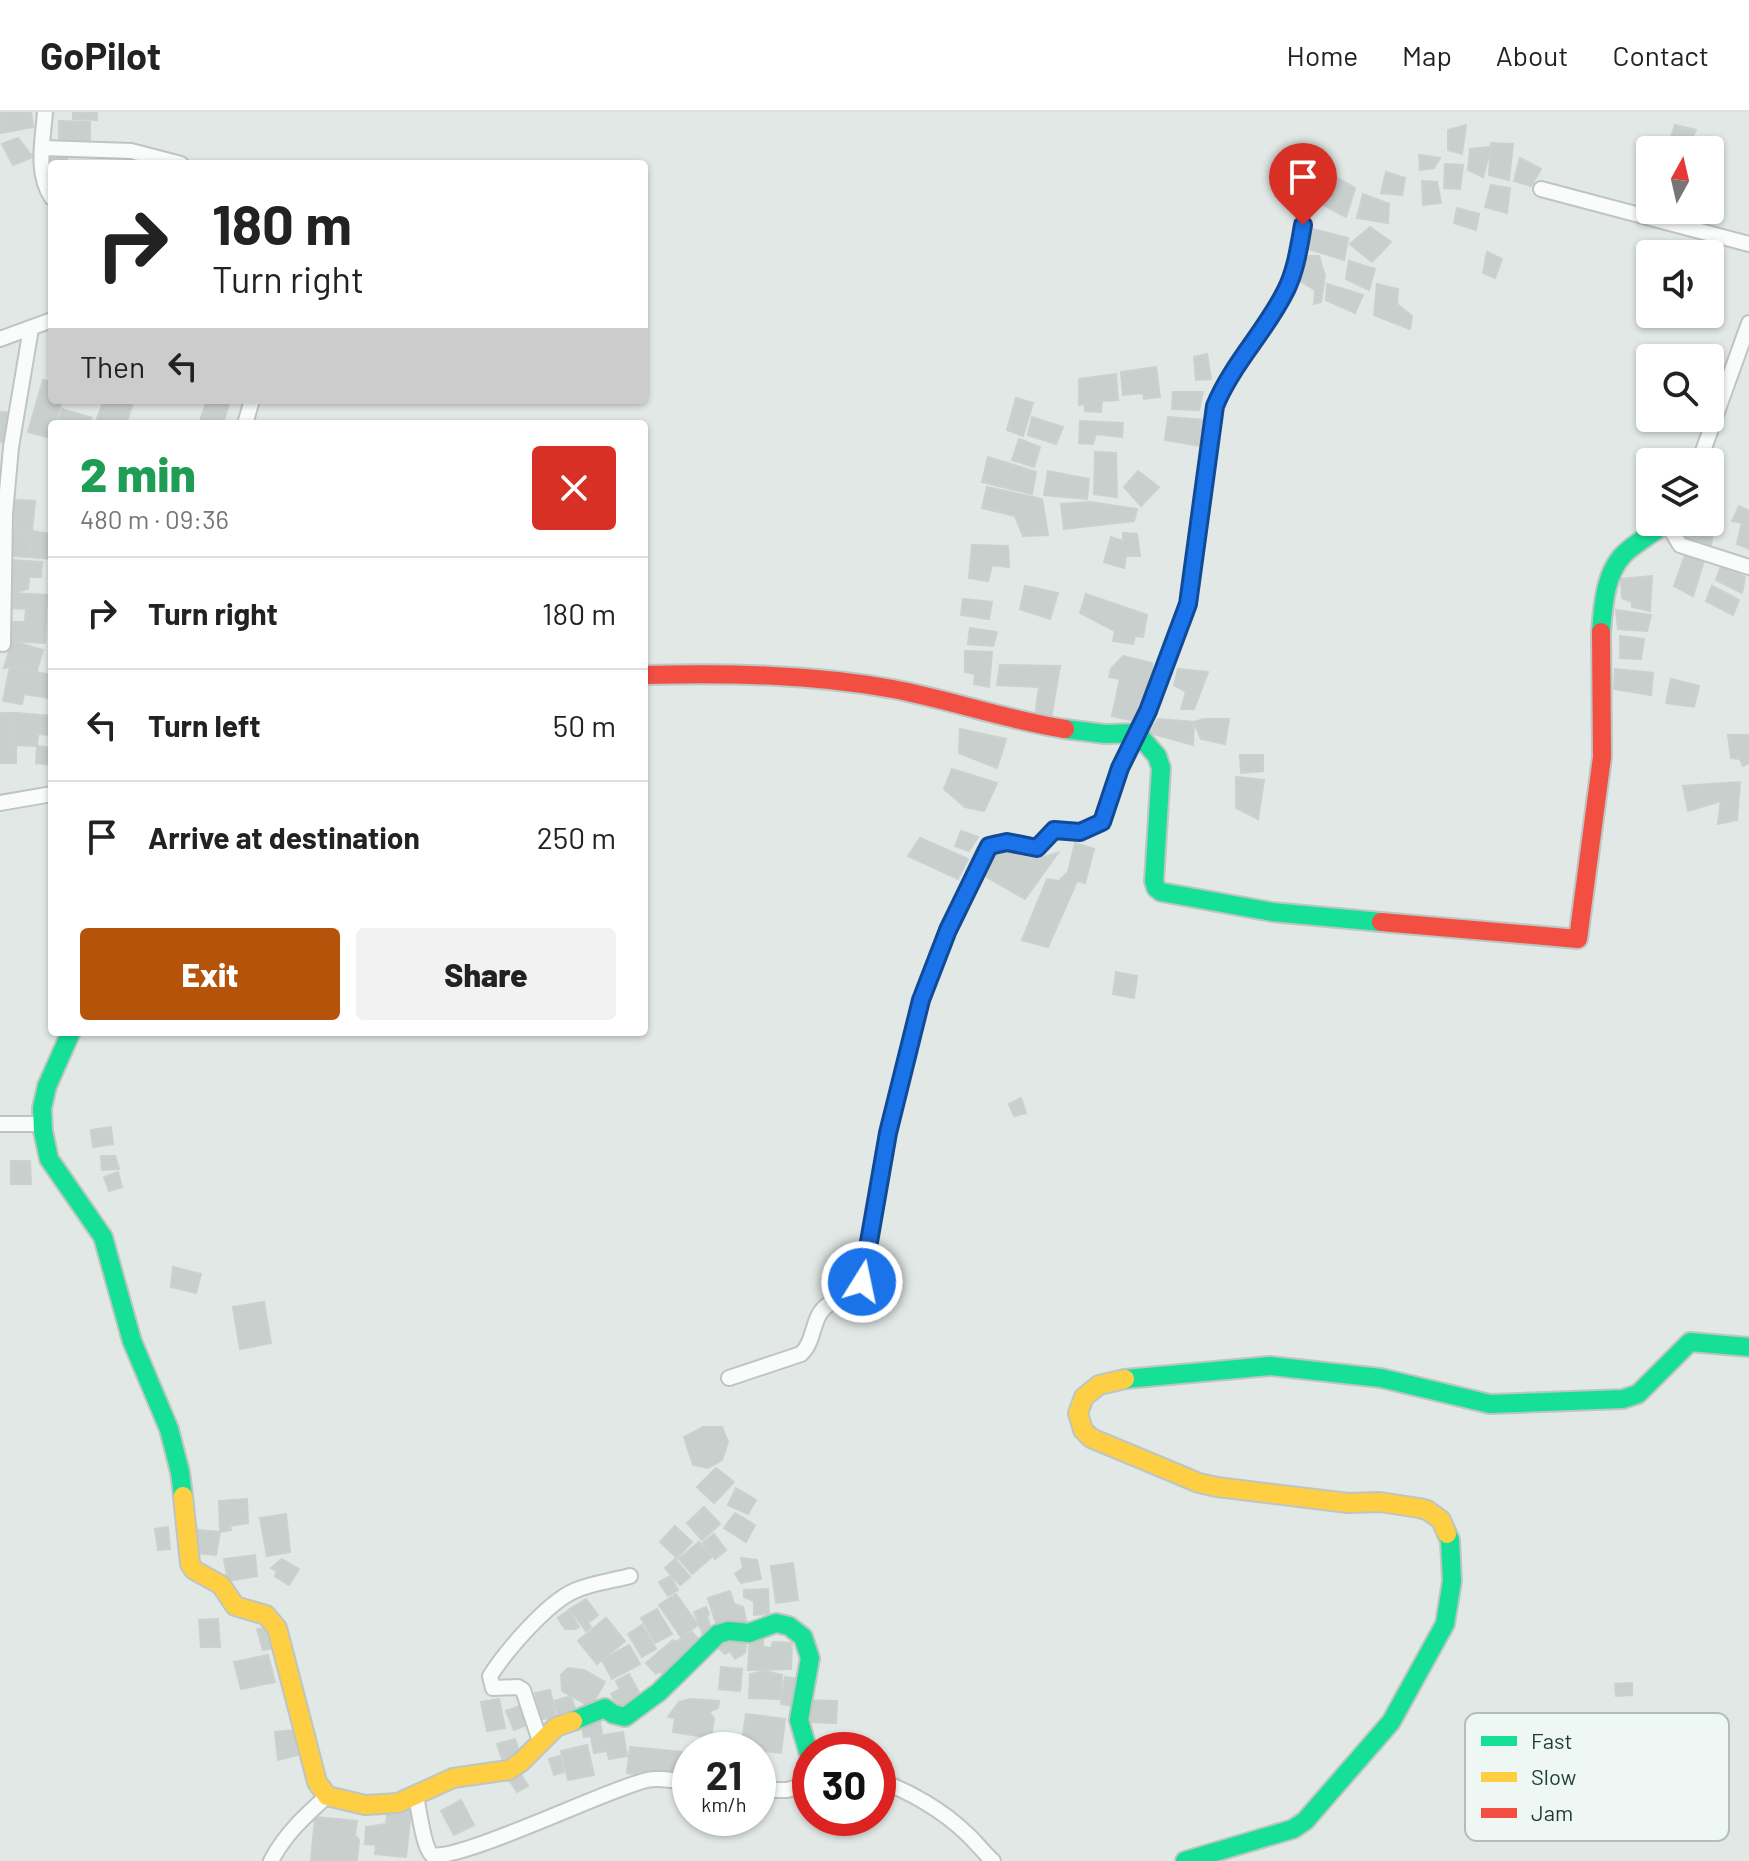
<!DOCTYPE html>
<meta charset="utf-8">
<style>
body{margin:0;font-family:Barlow,sans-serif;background:#f2f2f2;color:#222;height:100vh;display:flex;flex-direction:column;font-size:30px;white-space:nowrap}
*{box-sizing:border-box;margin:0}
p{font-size:26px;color:#767676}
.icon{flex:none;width:44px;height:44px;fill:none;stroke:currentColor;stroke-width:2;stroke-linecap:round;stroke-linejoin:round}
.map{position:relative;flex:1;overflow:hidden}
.panel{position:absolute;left:48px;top:308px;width:600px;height:616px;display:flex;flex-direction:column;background:#fff;border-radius:8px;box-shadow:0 2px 6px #0004}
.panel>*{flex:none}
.hud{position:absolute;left:48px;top:48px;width:600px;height:244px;border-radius:8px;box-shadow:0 2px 6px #0004;background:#fff;color:#222;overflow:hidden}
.needle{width:52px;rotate:8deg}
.buttons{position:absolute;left:1636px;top:24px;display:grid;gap:16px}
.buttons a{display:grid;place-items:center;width:88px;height:88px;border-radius:8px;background:#fff;box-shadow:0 2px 6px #0004;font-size:40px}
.speed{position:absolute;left:672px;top:1620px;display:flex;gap:16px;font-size:40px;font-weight:700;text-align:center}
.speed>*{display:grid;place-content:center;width:104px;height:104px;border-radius:50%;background:#fff;box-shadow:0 2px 6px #0004;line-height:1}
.speed small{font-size:20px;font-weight:400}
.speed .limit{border:12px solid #d22;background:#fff;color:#111}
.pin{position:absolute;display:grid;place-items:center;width:68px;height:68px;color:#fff;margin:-82px -34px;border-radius:50% 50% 50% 0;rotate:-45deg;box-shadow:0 0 8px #0007}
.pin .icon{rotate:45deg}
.me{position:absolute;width:88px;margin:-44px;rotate:10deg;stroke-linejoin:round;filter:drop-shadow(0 0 6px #0008)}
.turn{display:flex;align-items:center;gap:28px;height:168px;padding:0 32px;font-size:36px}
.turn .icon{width:104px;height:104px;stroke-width:2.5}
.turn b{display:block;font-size:56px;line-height:68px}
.then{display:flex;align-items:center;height:76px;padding:0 32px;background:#0003;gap:16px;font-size:30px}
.round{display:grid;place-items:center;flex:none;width:84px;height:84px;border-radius:8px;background:#f2f2f2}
.head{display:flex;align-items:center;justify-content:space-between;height:136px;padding:0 32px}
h1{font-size:48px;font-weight:800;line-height:60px;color:#1e9e55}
.cta{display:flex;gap:16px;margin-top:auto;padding:16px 32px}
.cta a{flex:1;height:92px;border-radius:8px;background:#b45309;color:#fff;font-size:32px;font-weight:800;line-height:92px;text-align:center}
.cta a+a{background:#f2f2f2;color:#222}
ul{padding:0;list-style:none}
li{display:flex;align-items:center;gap:24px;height:112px;padding:0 32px;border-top:2px solid #e0e0e0}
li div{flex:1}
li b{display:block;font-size:30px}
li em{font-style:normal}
header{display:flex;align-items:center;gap:48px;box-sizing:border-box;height:112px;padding:0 40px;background:#fff;border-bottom:2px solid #e0e0e0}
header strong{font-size:38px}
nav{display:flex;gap:44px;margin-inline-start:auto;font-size:28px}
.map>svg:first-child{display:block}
.building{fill:#c8cfcc;stroke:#cad1ce;stroke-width:2}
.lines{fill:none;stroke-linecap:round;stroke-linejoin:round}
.street-casing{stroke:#bec5c2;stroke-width:18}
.fast-casing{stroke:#bdc6c3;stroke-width:22}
.slow-casing{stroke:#bdc6c3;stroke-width:22}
.jam-casing{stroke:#bdc6c3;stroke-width:22}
.street{stroke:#fafcfb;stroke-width:14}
.fast{stroke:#16e098;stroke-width:18}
.slow{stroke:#ffcf43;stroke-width:18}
.jam{stroke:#f24e42;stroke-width:18}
.route-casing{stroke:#114b97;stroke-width:20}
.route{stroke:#1a73e8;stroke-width:14}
.key{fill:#eef7f3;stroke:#b0bfba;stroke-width:2}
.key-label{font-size:22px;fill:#1e3c35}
</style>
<header>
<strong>GoPilot</strong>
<nav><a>Home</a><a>Map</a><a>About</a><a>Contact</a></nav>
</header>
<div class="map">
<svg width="1749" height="1749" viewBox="0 0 1749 1749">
<rect width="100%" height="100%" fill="#e1e8e5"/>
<g class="building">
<path d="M6 0H31L33 15 1 21 0 1Z"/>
<path d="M73 0H97V8L73 7Z"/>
<path d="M59 9 90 10V34L59 33Z"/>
<path d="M1466 13 1462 42 1448 38V18Z"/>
<path d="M1675 13 1696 18 1687 38H1667Z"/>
<path d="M18 26 33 45 13 53 2 32Z"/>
<path d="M1491 31 1513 32 1509 68 1489 63Z"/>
<path d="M1491 35 1483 65 1468 58 1470 37Z"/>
<path d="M45 42H67V52H52V77Z"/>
<path d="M1419 43 1440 46 1434 56 1420 58Z"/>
<path d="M1520 46 1541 57 1531 74 1514 69Z"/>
<path d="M1445 52 1463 53 1460 77 1444 76Z"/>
<path d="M1318 55 1355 76 1346 105 1310 86Z"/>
<path d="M1386 60 1405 66 1402 83 1381 81Z"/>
<path d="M1422 69 1437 70 1441 91 1423 93Z"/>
<path d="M1491 73 1510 76 1507 101 1485 95Z"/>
<path d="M1363 82 1389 92 1388 111 1357 106Z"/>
<path d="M1457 96 1479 102 1476 118 1454 111Z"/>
<path d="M1370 115 1391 130 1372 150 1350 132Z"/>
<path d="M1313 117 1348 126 1344 148 1309 137Z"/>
<path d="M1487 140 1502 147 1495 166 1483 161Z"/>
<path d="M1304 144H1319L1325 164 1321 190 1314 192 1315 178 1300 169Z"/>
<path d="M1349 149 1375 157 1369 178 1346 167Z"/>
<path d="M1327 172 1363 183 1355 201 1326 188Z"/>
<path d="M1377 172 1398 177 1397 192 1412 204 1410 217 1374 203Z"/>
<path d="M1207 242 1211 267 1196 268 1194 245Z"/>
<path d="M1156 255 1160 285 1144 287 1143 281 1123 283 1121 260Z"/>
<path d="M1116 262 1118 288 1102 289 1101 300 1085 299 1084 292 1079 293V267Z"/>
<path d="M43 268 52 270V288H62L55 312H52L51 326 28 320Z"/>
<path d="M1173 280H1203L1199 298 1172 297Z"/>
<path d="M1016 286 1033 291 1023 324 1007 318Z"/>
<path d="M104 288H134L126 312H95Z"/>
<path d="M199 288H230L223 312H199L206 290Z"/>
<path d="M62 297 92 306 90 312H57Z"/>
<path d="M0 300 16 301 13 331 0 330Z"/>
<path d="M1032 305 1063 315 1056 332 1028 323Z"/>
<path d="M1168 305 1205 308 1201 334 1165 328Z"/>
<path d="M1080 309 1123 311 1122 325 1096 322 1093 332 1079 331Z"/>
<path d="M1019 327 1040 335 1034 355 1012 348Z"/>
<path d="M1095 340 1116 341 1117 385 1094 382Z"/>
<path d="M988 345 1036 360 1032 382 982 370Z"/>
<path d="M1048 359 1089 367 1087 387 1044 383Z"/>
<path d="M1138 359 1159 375 1141 394 1124 375Z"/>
<path d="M987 375 1042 387 1048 423 1023 424 1015 404 982 396Z"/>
<path d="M15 388 35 389 32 419 14 418Z"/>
<path d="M1090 390 1137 397 1134 409 1064 417 1061 392Z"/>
<path d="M1739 394 1749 399V437L1737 432 1742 411 1732 409Z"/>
<path d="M1710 402H1714L1711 436 1675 424 1680 410H1710Z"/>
<path d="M14 418 32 419 31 445 12 444Z"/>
<path d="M32 419 51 422 49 447 31 445Z"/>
<path d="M1123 421 1137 422 1140 444H1126L1124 456 1104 450 1111 425 1123 429Z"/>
<path d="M972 433 1008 434 1009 455 992 453 988 469 969 466Z"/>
<path d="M1685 443 1704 449 1693 484 1674 474Z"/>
<path d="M9 448 42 450 41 465H29L28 477 12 481Z"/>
<path d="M1721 454 1745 465 1742 481 1716 468Z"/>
<path d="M1652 464 1650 499 1632 495V490L1622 486 1621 467Z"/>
<path d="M1025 474 1058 481 1050 507 1020 497Z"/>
<path d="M1712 474 1739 488 1733 503 1706 489Z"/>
<path d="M12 481 47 483 45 531 12 529 13 510H25L26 497 11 496Z"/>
<path d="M1086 482 1147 503 1143 525 1135 524 1133 532 1113 529 1115 519 1080 501Z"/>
<path d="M963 487 992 490 989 507 961 503Z"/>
<path d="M1616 498 1651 503 1647 519 1618 517Z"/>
<path d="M970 516 997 520 993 534 968 532Z"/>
<path d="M1620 524 1644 527 1641 547 1620 546Z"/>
<path d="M12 529 43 538 35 565 10 555 4 556Z"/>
<path d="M965 539 992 540 989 575 974 572 975 562 965 560Z"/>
<path d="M1123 544 1152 551 1153 575 1145 595 1138 596 1135 609 1112 604 1120 567 1109 565 1111 557Z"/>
<path d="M1000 553 1060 554 1051 607 1035 605 1039 575 997 573Z"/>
<path d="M10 555 52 563 50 586 24 582 22 592 3 589Z"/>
<path d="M1178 557 1208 560 1194 597H1181L1186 580 1174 573Z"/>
<path d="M1615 557 1653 561 1651 583 1614 577Z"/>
<path d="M1671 567 1699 574 1694 595 1666 591Z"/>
<rect x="0" y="601" width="16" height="50"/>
<path d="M16 601 51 604 50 623 38 622 37 634 13 633Z"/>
<path d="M1158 607 1194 610 1193 633 1149 621Z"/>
<path d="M1204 607H1229L1225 632 1201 627 1194 610Z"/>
<path d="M960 617 1006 627 997 656 959 641Z"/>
<path d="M1728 623H1749V651L1743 654 1740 647 1731 646Z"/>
<path d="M37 634 52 636V653L36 651Z"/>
<path d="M1240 643H1263V659L1241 661Z"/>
<path d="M952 657 997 671 984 699 965 695 944 677Z"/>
<path d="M1236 665 1264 668 1258 707 1236 696Z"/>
<path d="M1740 670 1737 708 1718 712 1721 689 1688 699 1683 674Z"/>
<path d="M961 719 978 725 969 739 955 734Z"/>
<path d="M920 726 968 747 958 767 908 744Z"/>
<path d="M1075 731 1094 737 1085 771 1077 769 1048 835 1022 828 1047 767 1059 769 1068 760Z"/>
<path d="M992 739 1037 747 1058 741 1025 787 985 764Z"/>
<path d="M1116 860 1137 864 1134 886 1113 882Z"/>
<path d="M1021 986 1026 1001 1014 1004 1009 992Z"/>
<path d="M111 1015 113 1032 93 1035 91 1018Z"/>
<path d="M101 1044H115L119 1057 102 1058Z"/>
<path d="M11 1049H30L31 1072H11Z"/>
<path d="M118 1060 122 1075 109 1079 104 1065Z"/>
<path d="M173 1155 201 1162 196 1181 171 1175Z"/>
<path d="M264 1190 271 1231 240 1237 233 1195Z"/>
<path d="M703 1315H722L728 1330 722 1348 708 1356 693 1353 684 1325Z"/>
<path d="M716 1356 734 1370 714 1391 697 1375Z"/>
<path d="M736 1376 756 1388 748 1402 728 1393Z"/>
<path d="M247 1387 248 1411 230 1414 231 1418 220 1420 219 1389Z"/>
<path d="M704 1395 720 1412 702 1428 687 1411Z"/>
<path d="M735 1401 755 1413 746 1430 724 1416Z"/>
<path d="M286 1402 290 1440 267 1444 260 1406Z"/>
<path d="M675 1414 692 1430 677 1446 660 1430Z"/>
<path d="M168 1415 170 1437 158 1438 155 1417Z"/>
<path d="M198 1418 220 1420 216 1443 195 1441Z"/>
<path d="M714 1422 726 1438 715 1447 703 1431Z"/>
<path d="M699 1430 712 1445 692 1462 679 1447Z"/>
<path d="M255 1443 257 1464 228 1469 224 1447Z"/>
<path d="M741 1446 757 1448 761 1467 741 1471 735 1462 743 1456Z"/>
<path d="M282 1447 299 1457 289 1473 275 1464 277 1459 271 1456Z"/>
<path d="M675 1447 690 1465 680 1473 665 1456Z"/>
<path d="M793 1451 798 1488 776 1491 771 1454Z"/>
<path d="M670 1464 678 1478 668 1484 659 1470Z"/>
<path d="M768 1477 769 1502 754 1503V1489L744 1485V1478Z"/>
<path d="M730 1479 734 1492 743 1495 748 1517 717 1515 708 1486Z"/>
<path d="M676 1482 698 1513 681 1525 659 1493Z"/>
<path d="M586 1487 598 1503 588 1511 591 1515 586 1519 570 1497Z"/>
<path d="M706 1495 709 1502 707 1505 713 1521 704 1525 694 1500Z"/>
<path d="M657 1497 672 1522 655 1531 641 1506Z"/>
<path d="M569 1498 579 1515 575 1517H565L558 1506Z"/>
<path d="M606 1506 625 1529 597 1552 578 1529Z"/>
<path d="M218 1507 220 1535H201L199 1508Z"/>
<path d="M642 1513 656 1537 642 1545 628 1522Z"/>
<path d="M272 1516 277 1536 263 1538 257 1517Z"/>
<path d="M692 1520 700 1529 667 1557 670 1561 665 1565 660 1559 656 1562 646 1551 673 1528 675 1530Z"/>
<path d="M725 1523 747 1526 745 1541 735 1547 730 1539 725 1542 715 1533Z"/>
<path d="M750 1524 763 1525V1535L771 1536 773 1530 792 1531 791 1557 748 1558Z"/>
<path d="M629 1533 640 1552 612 1567 602 1548Z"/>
<path d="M268 1543 275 1570 241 1577 234 1550Z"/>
<path d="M721 1555 742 1557 740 1579 719 1577Z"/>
<path d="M568 1556 584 1558 605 1570 591 1595 562 1579 561 1563Z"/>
<path d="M765 1559 782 1563 781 1587 749 1586 750 1562Z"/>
<path d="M629 1562 643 1588 621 1600 611 1582 620 1577 616 1569Z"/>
<path d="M785 1565 806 1568 801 1595 781 1592Z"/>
<path d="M1632 1571V1583L1616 1584 1615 1572Z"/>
<path d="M550 1578 557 1609 549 1611 548 1606 542 1607 535 1581Z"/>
<path d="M571 1584 577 1602 560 1608 554 1589Z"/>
<path d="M499 1587 505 1616 487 1619 481 1590Z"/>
<path d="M691 1587 719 1589 718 1596 709 1600 714 1606 711 1626 673 1620 675 1606 668 1605 679 1590Z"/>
<path d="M805 1588 837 1589 836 1611 804 1610Z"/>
<path d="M524 1592 533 1616 528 1618 526 1613 514 1618 506 1599Z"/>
<path d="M746 1602 785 1607 781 1641 741 1636Z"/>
<path d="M599 1603 602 1622 584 1625 581 1608Z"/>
<path d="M294 1618 298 1643 278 1648 275 1620Z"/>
<path d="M623 1620 627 1644 609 1647 607 1639 594 1641 591 1625Z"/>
<path d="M515 1627 520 1641 502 1647 497 1632Z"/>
<path d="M587 1633 594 1663 568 1668 561 1639Z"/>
<path d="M630 1635 682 1640 679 1666 627 1661Z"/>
<path d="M560 1644 564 1660 554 1663 549 1647Z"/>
<path d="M517 1656 528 1674 517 1680 510 1669H505L502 1665Z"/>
<path d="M461 1688 474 1713 454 1723 441 1699Z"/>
<path d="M388 1697 411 1699 406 1745 375 1742 376 1733 365 1732 366 1715 386 1712Z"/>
<path d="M315 1705 357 1709 355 1723 359 1728 357 1749H311Z"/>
</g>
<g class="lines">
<defs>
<g id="street">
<path d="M45 0C43 28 35 61 52 86"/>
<path d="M42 36 131 39 181 52"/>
<path d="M1541 77 1749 132"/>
<path d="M0 227 52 208"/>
<path d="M245 312 252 288"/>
<path d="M1699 350 1749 211"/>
<path d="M1667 411 1680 433 1749 455"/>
<path d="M3 532 5 402 11 335 31 216"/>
<path d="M0 691 52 682"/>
<path d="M0 1012H42"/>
<path d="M729 1266 801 1242C813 1231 812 1214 820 1201 830 1186 850 1183 862 1170L888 1021 921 888 948 818 984 740 996 731 1037 736 1054 718 1080 720 1102 710 1120 656 1148 599 1188 492 1215 294C1232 252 1265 219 1286 178 1296 158 1299 135 1303 113"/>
<path d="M540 1629 523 1578 518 1575 493 1576 490 1564C506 1539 547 1491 574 1479 591 1471 612 1469 630 1464"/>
<path d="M878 1668C909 1679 942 1698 966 1721 976 1730 984 1741 993 1749"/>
<path d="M758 1678H787L810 1672"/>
<path d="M416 1684C419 1697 423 1735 432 1743 461 1749 610 1676 647 1668 660 1665 677 1669 690 1671"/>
<path d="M271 1749C285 1722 305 1704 327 1684"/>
</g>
<g id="fast">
<path d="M1601 520C1603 494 1605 460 1625 441 1638 429 1654 421 1667 410"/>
<path d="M1065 617 1105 622 1137 621 1157 644 1161 656 1154 769 1156 776 1161 780 1272 800 1381 810"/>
<path d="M71 920 47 974 42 996 43 1019 49 1047 103 1125 132 1229 169 1317 180 1360 183 1384"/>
<path d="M1125 1267 1270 1254 1381 1266 1490 1292 1623 1287 1638 1282 1690 1230 1749 1235"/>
<path d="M573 1609 605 1596 613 1602 625 1605 659 1580 718 1522 729 1519 749 1521 776 1511 789 1514 803 1525 810 1546 799 1608 810 1646"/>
<path d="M1185 1749 1293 1717 1305 1709 1391 1610 1445 1512 1452 1469 1450 1428 1447 1422"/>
</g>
<g id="slow">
<path d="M1125 1267 1099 1273 1084 1285 1078 1301 1083 1318 1091 1326 1199 1371 1217 1375 1348 1391 1380 1390 1419 1396 1427 1398 1441 1408 1447 1422"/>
<path d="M183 1384 190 1452 194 1458 221 1473 235 1494 266 1503 277 1516 317 1670 327 1684 365 1693 398 1691 453 1666 509 1658 521 1650 556 1615 573 1609"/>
</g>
<g id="jam">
<path d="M644 563C727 561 811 562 893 577 951 588 1007 608 1065 617"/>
<path d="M1381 810 1578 827 1602 645 1601 520"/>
</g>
</defs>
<use href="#street" class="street-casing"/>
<use href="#fast" class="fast-casing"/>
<use href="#slow" class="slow-casing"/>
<use href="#jam" class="jam-casing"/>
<use href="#street" class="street"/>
<use href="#fast" class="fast"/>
<use href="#slow" class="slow"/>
<use href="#jam" class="jam"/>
</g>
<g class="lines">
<defs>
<path id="route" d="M862 1170 888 1021 921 888 948 818 989 734 1007 730 1037 736 1054 718 1080 720 1102 710 1120 656 1148 599 1188 492 1215 294C1232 252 1266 219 1286 178 1296 158 1299 135 1303 113"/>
</defs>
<use href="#route" class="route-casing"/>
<use href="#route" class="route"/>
</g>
<rect x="1465" y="1601" width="264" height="128" rx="12" class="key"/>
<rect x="1481" y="1624" width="36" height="10" fill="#16e098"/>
<rect x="1481" y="1660" width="36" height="10" fill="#ffcf43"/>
<rect x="1481" y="1696" width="36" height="10" fill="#f24e42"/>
<g class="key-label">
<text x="1531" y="1637">Fast</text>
<text x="1531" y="1673">Slow</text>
<text x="1531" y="1709">Jam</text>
</g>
</svg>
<div class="buttons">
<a><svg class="needle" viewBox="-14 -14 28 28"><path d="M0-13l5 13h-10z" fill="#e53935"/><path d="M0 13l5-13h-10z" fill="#767676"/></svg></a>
<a><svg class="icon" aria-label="sound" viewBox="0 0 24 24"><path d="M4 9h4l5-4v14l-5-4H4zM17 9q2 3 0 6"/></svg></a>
<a><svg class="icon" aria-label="search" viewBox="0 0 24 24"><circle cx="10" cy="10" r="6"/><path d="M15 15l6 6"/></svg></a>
<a><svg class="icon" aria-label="layers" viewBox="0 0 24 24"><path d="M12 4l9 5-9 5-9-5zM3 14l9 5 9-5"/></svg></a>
</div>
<div class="speed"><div>21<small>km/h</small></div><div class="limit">30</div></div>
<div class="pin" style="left:1303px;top:113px;background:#d93025"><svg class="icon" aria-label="arrive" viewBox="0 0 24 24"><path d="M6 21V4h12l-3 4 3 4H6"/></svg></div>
<svg class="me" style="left:862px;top:1170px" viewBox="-20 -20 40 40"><circle r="17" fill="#1a73e8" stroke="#fff" stroke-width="3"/><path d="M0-11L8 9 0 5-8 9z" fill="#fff"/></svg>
<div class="hud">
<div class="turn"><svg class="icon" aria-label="right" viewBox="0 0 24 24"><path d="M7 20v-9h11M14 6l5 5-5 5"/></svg><div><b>180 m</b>Turn right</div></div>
<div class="then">Then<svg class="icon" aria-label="left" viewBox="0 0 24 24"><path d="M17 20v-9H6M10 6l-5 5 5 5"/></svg></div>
</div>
<section class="panel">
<div class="head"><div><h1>2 min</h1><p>480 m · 09:36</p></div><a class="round" style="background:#d93025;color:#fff"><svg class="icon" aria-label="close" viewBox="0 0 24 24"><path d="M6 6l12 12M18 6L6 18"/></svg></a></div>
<ul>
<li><svg class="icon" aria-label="right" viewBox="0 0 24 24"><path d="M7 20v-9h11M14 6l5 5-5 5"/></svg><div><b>Turn right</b></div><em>180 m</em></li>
<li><svg class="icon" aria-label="left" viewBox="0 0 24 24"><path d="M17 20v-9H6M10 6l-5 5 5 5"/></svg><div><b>Turn left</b></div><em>50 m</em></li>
<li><svg class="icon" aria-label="arrive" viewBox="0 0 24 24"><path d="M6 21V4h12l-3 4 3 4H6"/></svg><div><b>Arrive at destination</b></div><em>250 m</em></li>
</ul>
<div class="cta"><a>Exit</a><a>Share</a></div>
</section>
</div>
